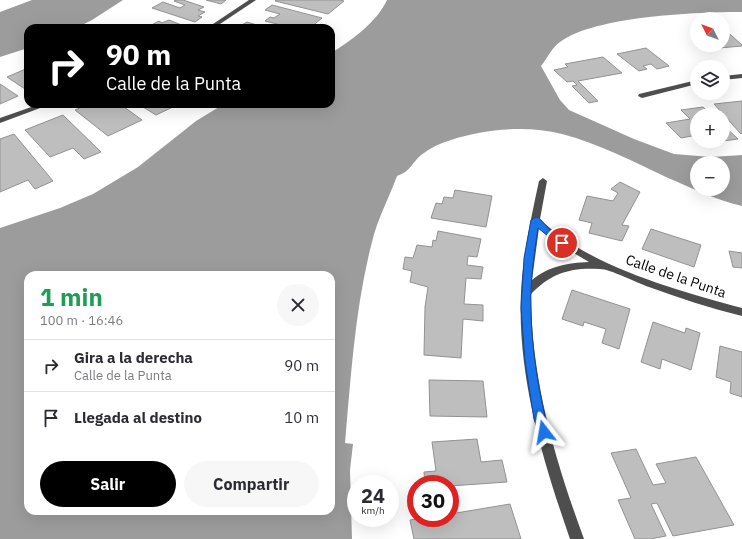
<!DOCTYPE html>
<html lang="es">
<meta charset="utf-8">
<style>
body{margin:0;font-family:"IBM Plex Sans",sans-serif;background:#f7f7f7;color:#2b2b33;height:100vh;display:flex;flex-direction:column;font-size:15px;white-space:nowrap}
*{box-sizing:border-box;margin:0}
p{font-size:13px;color:#7c7c81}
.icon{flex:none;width:22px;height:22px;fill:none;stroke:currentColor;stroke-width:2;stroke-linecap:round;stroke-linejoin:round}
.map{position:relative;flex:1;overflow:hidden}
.drawer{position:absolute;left:24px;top:271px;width:311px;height:244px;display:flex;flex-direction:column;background:#fff;border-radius:12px;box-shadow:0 4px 16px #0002}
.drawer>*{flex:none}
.guide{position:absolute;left:24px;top:24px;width:311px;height:84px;border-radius:12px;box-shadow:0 4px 16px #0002;background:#000;color:#fff;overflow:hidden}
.needle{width:26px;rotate:312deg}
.fabs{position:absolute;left:690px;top:12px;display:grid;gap:8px}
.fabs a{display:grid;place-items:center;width:40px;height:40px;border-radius:50%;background:#fff;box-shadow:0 4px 16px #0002;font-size:20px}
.speed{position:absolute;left:347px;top:475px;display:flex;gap:8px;font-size:20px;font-weight:700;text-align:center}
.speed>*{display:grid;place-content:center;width:52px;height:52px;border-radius:50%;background:#fff;box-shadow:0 4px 16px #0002;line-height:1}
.speed small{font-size:10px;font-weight:400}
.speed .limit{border:6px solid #d22;background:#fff;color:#111}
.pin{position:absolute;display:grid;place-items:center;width:34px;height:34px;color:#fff;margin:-17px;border:2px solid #fff;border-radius:50%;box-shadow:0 1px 4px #0007}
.me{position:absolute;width:44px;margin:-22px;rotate:346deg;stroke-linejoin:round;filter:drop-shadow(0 0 3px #0008)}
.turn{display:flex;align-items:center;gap:14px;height:84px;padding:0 16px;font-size:18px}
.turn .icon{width:52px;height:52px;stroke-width:2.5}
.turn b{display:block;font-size:28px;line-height:34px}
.round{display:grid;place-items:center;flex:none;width:42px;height:42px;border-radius:21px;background:#f7f7f7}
.summary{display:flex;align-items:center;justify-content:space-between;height:68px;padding:0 16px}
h1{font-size:24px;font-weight:700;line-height:30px;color:#1e9e55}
.primary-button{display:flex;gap:8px;margin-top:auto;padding:8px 16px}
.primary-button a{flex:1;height:46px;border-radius:24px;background:#000;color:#fff;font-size:16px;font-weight:700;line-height:46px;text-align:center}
.primary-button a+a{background:#f7f7f7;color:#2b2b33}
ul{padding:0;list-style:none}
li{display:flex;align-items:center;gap:12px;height:52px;padding:0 16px;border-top:1px solid #e1e1e2}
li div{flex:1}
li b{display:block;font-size:15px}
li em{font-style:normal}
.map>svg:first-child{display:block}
.water{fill:#9c9c9c;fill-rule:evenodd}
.building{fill:#bebebe;stroke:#929292}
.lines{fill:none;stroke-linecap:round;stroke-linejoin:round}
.minor{fill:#4e4e4e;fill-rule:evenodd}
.route{fill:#1a73e8;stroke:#114b97}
.labels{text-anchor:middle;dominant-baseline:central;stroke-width:4;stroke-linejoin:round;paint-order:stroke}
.street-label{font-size:14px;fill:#000;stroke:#fff}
</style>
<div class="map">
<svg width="742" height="539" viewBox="0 0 742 539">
<rect width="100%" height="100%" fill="#fff"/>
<g class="water">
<path d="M32 0H123L92 20 76 28H28V48L0 57V12Z"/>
<path d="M387 0H742V12C697 12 595 16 560 42 552 47 547 59 541 66L560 100 569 110 634 139 674 154 711 157 742 155V206C716 200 692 188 668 178 635 162 597 143 562 134 526 125 485 129 451 140 440 143 430 148 421 155 411 164 411 171 397 176 389 198 377 220 372 242 355 307 351 376 345 443L353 444 350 470 352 539H0V228L60 208 93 194 138 167 196 121 224 104H331V53C351 41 377 22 387 0ZM697 163H723V189H697ZM28 275H331V511H28Z"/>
</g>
<g class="building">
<path d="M177 0H183L204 7 198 10 205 12 198 16 202 17 195 22 152 8 163 2 180 8 185 5 174 1Z"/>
<path d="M206 0H226L221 4Z"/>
<path d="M276 0H340L344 1 328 14 275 1Z"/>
<path d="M272 5 322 18 310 28H293L265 21 270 17 274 18 280 14 265 10Z"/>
<path d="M169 20 184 26 180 28H146L159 21 162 23Z"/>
<path d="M247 22 263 27 237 28Z"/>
<path d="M723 28 742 45V46L719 48 716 45H723Z"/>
<path d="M646 48 669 66 657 69 651 64 643 66 647 69 639 71 617 54Z"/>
<path d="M603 57 622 73 578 81 598 101 589 103 572 86 577 85 573 81 567 82 554 70 568 67 565 64Z"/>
<path d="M28 68V88L25 89 7 77Z"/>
<path d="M0 84 18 96 0 104Z"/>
<path d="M742 101V133L741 134 714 104Z"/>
<path d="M89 104 93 107 101 104H120L142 120 108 136 75 110Z"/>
<path d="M138 104H172L175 106 156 115Z"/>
<path d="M703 107 712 115H697V135L681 138 666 123 690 119 681 110Z"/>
<path d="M63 115 101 152 84 159 73 148 50 157 25 130Z"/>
<path d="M723 125 738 139 716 142 715 141H723Z"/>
<path d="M14 134 53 181 35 189 28 180 0 192V139Z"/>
<path d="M620 182 640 192 622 225 629 226 622 241 589 233 592 223 579 220 587 196 613 201 618 193 611 189Z"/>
<path d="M455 190 492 196 486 227 431 218 436 203 442 204 444 197 453 198Z"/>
<path d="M651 229 701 245 694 267 642 249Z"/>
<path d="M438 231 481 239 477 257 468 256 467 265 483 267 481 279 466 278 464 304 483 305V321L463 319 461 358 424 355 425 307 428 287 410 282 412 271 403 269 405 257 413 258 417 245 432 247 433 240 436 241Z"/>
<path d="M729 251 742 253V268L733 267Z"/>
<path d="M572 290 630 309 619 349 602 343 606 329 584 322 583 326 562 319Z"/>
<path d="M653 322 685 333 686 328 700 333 691 370 662 359 660 369 641 362Z"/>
<path d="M720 346 742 352V397L730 393 731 382 716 377Z"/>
<path d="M429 380 483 381 487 417 430 416Z"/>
<path d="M477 439 481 462 502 460 507 482 450 486V484H425L424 472 436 471 432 442Z"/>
<path d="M636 449 653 485 666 483 656 464 696 457 734 525 673 536 657 503 651 504 666 536 650 539H635L618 500 631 498 611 453Z"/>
<path d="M510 504 521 539H414L410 520 423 518H450V514Z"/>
</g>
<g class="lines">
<g class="minor">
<path d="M249 0H256L214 28H207Z"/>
<path d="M742 74V78L723 80V76Z"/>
<path d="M697 80V84L642 98 638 96 639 94Z"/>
<path d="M40 104H51L0 123V118Z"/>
<path d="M543 178 547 181 540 219C587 266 679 291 742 308V316C710 308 679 298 649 287 637 283 610 269 600 269 571 267 551 273 531 294 531 379 555 460 584 539H570C543 461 517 376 521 292 523 255 531 218 539 181ZM539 228 555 242 589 262C567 263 549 266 532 280Z"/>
</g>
</g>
<path class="route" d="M536 217 539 218 549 229 566 243 562 246 559 245 538 228C534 255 530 281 531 308 531 346 539 396 549 432L548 436 544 437 540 436 534 419 525 361 521 308 524 258 531 220Z"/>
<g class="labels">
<g class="street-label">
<text transform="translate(676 276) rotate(19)">Calle de la Punta</text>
</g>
</g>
</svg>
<div class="fabs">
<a><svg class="needle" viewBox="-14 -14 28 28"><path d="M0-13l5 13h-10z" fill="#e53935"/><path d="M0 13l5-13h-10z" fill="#7c7c81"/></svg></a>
<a><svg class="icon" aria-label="layers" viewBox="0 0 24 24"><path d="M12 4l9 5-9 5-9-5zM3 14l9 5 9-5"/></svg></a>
<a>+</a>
<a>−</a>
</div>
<div class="speed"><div>24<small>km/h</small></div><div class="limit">30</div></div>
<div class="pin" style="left:562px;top:243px;background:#d93025"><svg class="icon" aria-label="arrive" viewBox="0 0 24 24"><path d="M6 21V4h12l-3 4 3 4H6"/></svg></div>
<svg class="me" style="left:544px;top:432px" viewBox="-20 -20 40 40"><path d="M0-17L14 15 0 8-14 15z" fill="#1a73e8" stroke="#fff" stroke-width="4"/></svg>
<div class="guide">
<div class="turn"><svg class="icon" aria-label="right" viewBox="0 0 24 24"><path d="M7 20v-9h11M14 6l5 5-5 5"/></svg><div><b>90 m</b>Calle de la Punta</div></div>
</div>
<section class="drawer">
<div class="summary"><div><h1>1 min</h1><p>100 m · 16:46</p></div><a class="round"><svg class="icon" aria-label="close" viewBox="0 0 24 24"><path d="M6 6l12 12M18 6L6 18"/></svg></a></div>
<ul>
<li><svg class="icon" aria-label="right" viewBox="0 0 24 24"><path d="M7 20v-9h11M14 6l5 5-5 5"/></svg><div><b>Gira a la derecha</b><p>Calle de la Punta</p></div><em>90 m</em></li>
<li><svg class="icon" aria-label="arrive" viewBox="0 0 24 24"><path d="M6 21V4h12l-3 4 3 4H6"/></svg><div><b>Llegada al destino</b></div><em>10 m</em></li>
</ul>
<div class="primary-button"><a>Salir</a><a>Compartir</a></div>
</section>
</div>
